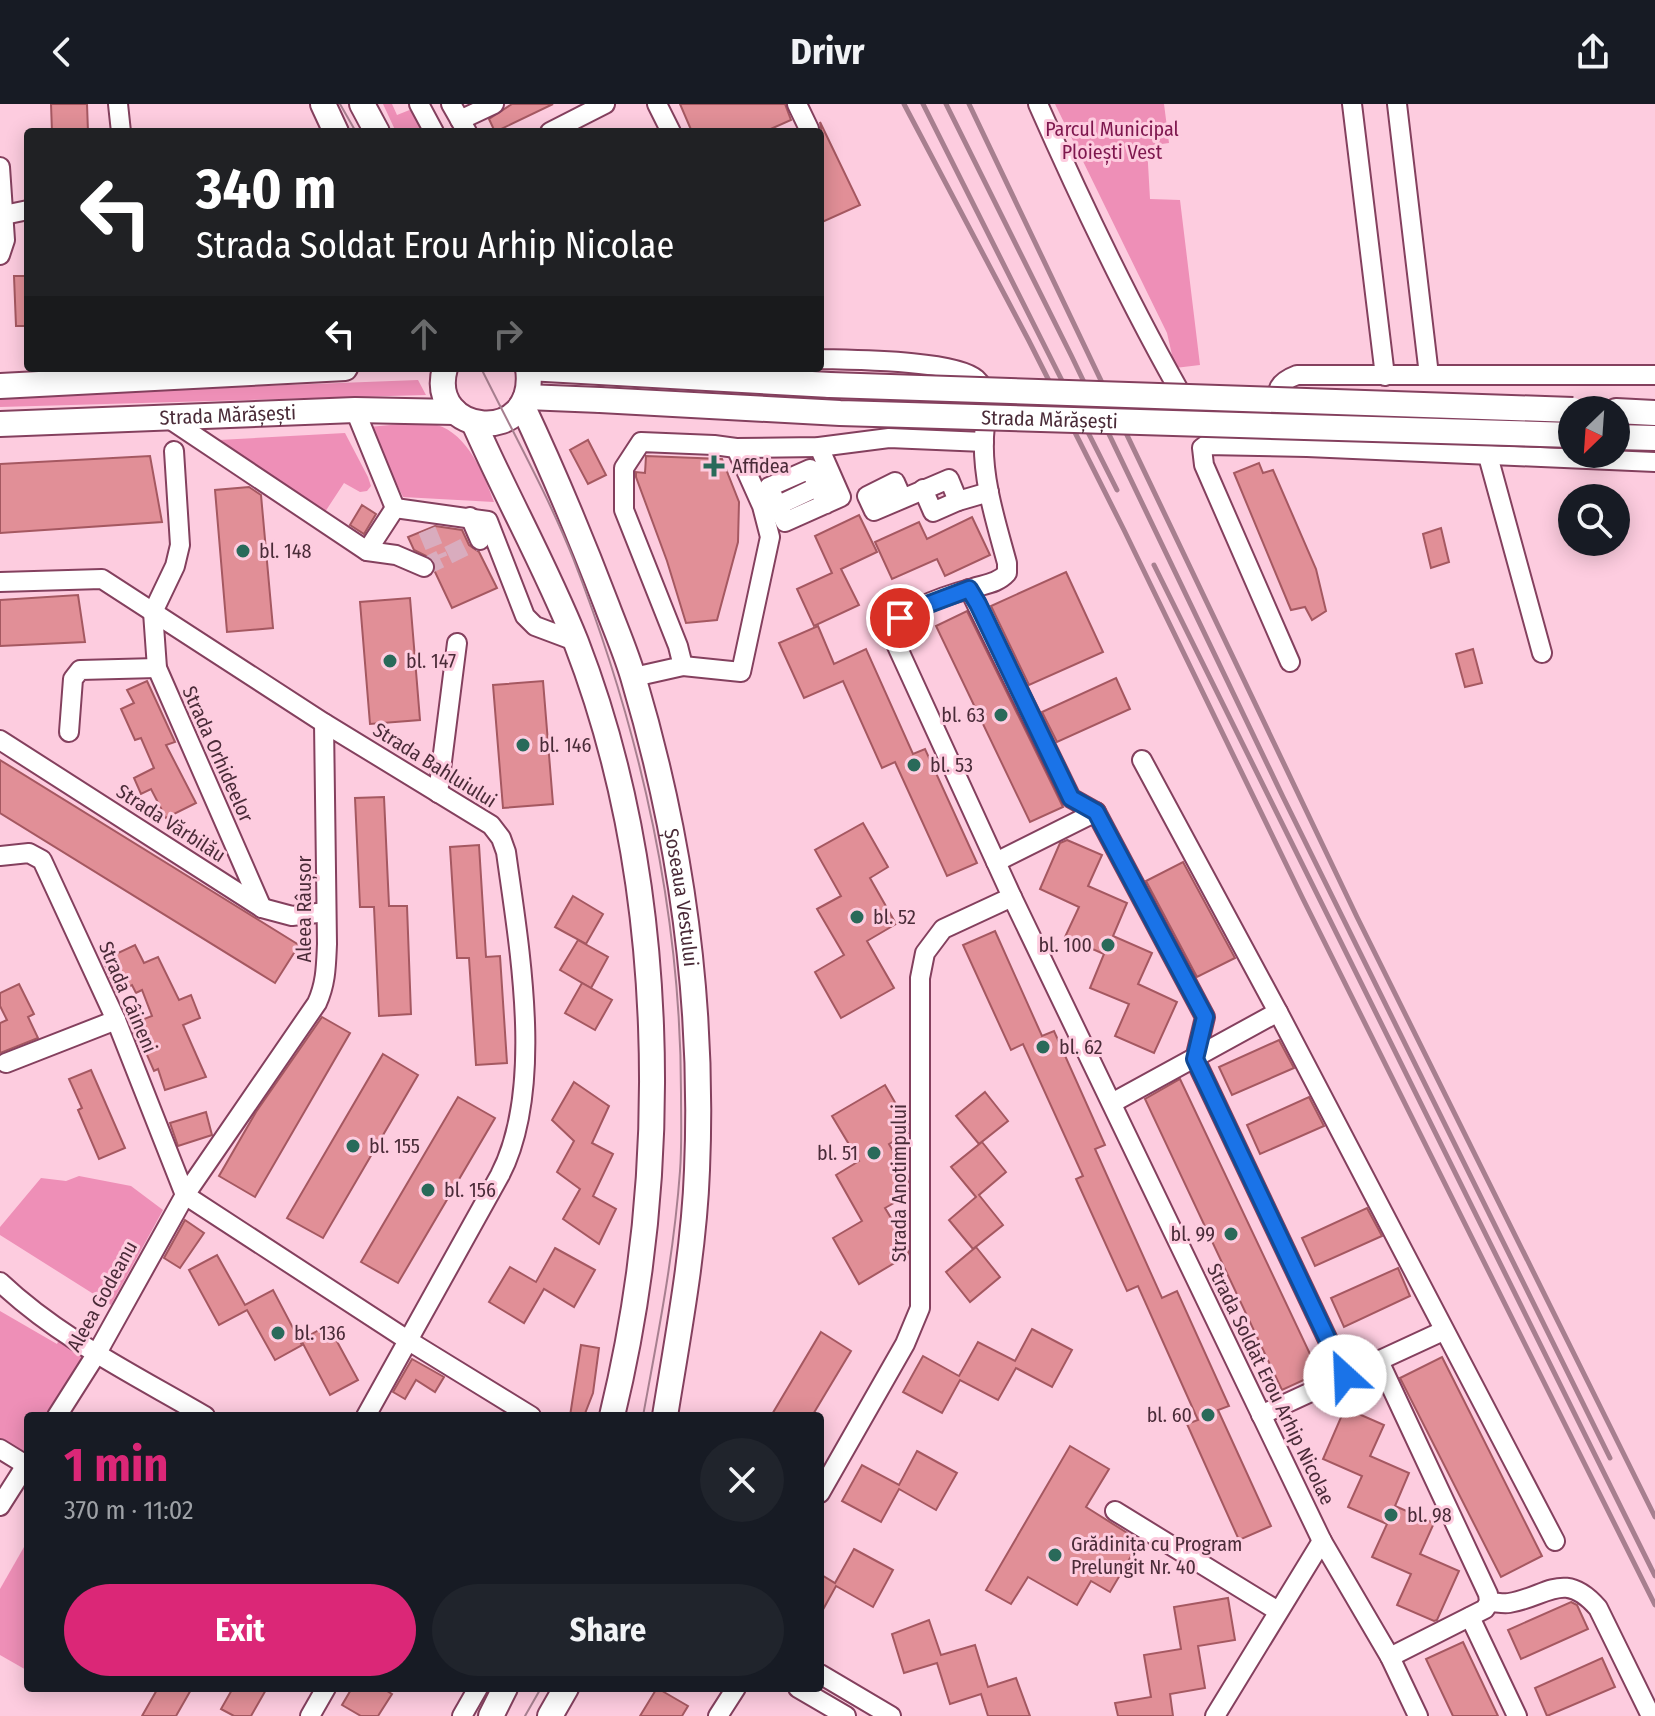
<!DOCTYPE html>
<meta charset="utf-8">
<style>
body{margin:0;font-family:"Fira Sans Condensed",sans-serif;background:#20242c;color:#f1f3f6;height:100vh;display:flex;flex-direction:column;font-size:30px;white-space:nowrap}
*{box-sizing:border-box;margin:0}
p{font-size:26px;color:#9ea1a6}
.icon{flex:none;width:44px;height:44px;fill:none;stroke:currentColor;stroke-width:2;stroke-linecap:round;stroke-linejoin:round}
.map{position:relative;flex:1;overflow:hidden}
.sheet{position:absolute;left:24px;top:1308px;width:800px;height:280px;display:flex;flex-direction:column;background:#171b24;border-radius:8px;box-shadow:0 4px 20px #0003}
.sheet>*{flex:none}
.banner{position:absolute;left:24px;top:24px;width:800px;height:244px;border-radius:8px;box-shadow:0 4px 20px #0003;background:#202124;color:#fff;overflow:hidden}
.needle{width:52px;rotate:205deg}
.tools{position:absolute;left:1558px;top:292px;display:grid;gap:16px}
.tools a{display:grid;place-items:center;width:72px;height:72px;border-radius:50%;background:#171b24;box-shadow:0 4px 20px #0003;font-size:40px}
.pin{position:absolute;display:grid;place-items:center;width:68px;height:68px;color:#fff;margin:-34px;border:4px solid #fff;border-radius:50%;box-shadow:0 2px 8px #0007}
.me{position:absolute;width:88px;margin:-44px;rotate:335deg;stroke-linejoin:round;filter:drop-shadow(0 0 6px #0008)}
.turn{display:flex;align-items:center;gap:28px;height:168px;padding:0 40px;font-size:36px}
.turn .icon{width:104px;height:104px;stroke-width:2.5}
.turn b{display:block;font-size:56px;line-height:68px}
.lanes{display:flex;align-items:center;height:76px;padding:0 40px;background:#0003;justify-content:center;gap:40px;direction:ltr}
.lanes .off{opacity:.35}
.round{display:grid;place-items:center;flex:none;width:84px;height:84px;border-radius:42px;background:#20242c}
.headline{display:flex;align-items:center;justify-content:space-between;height:136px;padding:0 40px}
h1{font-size:48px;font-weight:700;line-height:60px;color:#db2777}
.action{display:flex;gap:16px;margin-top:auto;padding:16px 40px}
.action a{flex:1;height:92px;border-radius:48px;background:#db2777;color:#fff;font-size:32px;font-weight:700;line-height:92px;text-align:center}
.action a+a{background:#20242c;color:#f1f3f6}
header{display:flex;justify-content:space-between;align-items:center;height:104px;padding:0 40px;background:#171b24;font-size:36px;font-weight:700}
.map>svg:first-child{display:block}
.green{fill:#ee8fb7}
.building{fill:#e18f97;stroke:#a55861;stroke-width:2}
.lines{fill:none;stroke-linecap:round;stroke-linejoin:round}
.minor-tunnel{stroke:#d9acbe;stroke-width:18;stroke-dasharray:18 9;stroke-linecap:butt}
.minor-casing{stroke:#84405e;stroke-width:22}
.major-casing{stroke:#84405e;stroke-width:28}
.minor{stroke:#fff;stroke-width:18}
.major{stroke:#fff;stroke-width:24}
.tram{stroke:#a77f8f;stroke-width:2}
.rail{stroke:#a77f8f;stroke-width:5}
.major-bridge-casing{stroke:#84405e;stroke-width:28;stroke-linecap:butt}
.major-bridge{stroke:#fff;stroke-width:24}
.route-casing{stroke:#114b97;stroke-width:20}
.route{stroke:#1a73e8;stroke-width:14}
.poi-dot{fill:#296a5a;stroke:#fdccdf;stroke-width:3}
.labels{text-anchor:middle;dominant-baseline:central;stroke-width:6;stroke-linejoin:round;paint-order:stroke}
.park-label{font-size:20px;fill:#7e174e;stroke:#fdccdf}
.street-label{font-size:20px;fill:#4a2b38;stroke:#fdccdf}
.poi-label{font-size:20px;fill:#4a2b38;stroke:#fdccdf;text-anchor:start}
</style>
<header><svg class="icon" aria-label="back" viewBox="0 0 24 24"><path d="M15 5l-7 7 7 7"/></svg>Drivr<svg class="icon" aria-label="share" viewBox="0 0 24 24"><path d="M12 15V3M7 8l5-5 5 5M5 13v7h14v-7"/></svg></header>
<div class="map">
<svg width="1655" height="1612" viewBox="0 0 1655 1612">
<rect width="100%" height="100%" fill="#fdccdf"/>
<g class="green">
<path d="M383 0H392L397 11 412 5 421 28H396Z"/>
<path d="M1055 0H1164L1169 39 1147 42 1150 95 1180 96 1200 261 1175 264 1167 229Z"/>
<path d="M418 276 426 291 0 303V292Z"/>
<path d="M411 319C419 320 429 319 437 321 468 330 484 371 494 398L403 393 369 323Z"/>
<path d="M345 329 368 373 371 382 367 387 360 388 344 379 325 408 219 336Z"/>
<path d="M79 1072 131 1082 163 1106 111 1201 0 1131V1123L41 1074 66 1077Z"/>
<path d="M0 1207 57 1240 61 1231 86 1250 46 1312H28V1340L22 1350 0 1336Z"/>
<path d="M28 1436V1567L0 1551V1485Z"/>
</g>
<g class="building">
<path d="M51 0H87L88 28H52Z"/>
<path d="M512 0H553L495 28 489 15Z"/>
<path d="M680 0H785L791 16 764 28H692Z"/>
<path d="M820 18 860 101 820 119 821 25Z"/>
<path d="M14 172H28V222H16Z"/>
<path d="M588 336 606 371 588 380 570 346Z"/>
<path d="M150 352 162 418 0 429V360Z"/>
<path d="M646 352 722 355 739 398 738 438 717 516 686 519 667 457 636 373V368L645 369Z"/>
<path d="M1259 359 1263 369 1273 366 1316 465 1326 507 1312 516 1305 503 1291 506 1234 369Z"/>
<path d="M249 383 261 391 273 524 227 528 215 386Z"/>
<path d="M362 401 376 410 364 430 350 421Z"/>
<path d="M859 411 877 448 841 465 859 501 814 522 797 485 832 469 815 432Z"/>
<path d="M972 413 990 451 945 472 937 455 892 475 875 438 919 418 927 435Z"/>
<path d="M435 422 462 426 469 441 479 448 497 484 452 504 435 468 434 456 414 446 408 433Z"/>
<path d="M1441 424 1449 458 1431 464 1423 430Z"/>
<path d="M1066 468 1103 548 1029 581 991 502Z"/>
<path d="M78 491 85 538 0 542V496Z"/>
<path d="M410 494 420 616 370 620 360 498Z"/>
<path d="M967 507 1063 703 1030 718 936 522Z"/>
<path d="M818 522 834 560 866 545 913 650 925 645 977 759 947 772 895 658 882 664 843 577 804 594 779 539Z"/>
<path d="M1473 545 1482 579 1465 583 1456 550Z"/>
<path d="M1116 574 1130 605 1057 638 1042 608Z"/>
<path d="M147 577 175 638 166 641 196 699 166 714 151 685 141 690 134 674 154 664 141 634 135 636 121 605 134 599 127 586Z"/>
<path d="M543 577 553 700 503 704 493 581Z"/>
<path d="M0 656 299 841 275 879 0 709Z"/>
<path d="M384 693 389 802H407L411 910 379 912 374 803H360L355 694Z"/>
<path d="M863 719 888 763 870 774 896 820 867 837 894 884 841 914 815 868 844 851 817 805 841 792 815 746Z"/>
<path d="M1067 736 1102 751 1088 782 1127 799 1113 832 1152 849 1138 880 1177 898 1154 949 1115 932 1129 900 1090 884 1104 850 1065 833 1079 803 1040 785 1060 739Z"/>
<path d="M479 741 486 853 500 852 507 959 476 961 469 854H457L450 743Z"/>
<path d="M1183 758 1235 854 1197 873 1146 777Z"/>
<path d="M573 792 603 810 586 840 555 823Z"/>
<path d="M995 827 1042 932 1054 927 1105 1041 1095 1045 1162 1194 1177 1187 1229 1302 1218 1306 1271 1422 1239 1436 1187 1320 1198 1316 1138 1182 1127 1187 1076 1075 1083 1072 1023 940 1011 946 963 841Z"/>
<path d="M578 836 608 853 591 884 560 866Z"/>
<path d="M135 841 144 859 158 853 179 896 191 891 200 914 183 921 206 973 165 986 158 965 154 967 141 937 138 939 131 920 152 912 142 886 136 889 132 881 117 889 103 856Z"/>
<path d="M582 879 612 896 595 926 565 909Z"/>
<path d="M19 880 34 910 28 913 38 934 0 949V919L7 916 0 902V889Z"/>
<path d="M322 913 350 929 255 1093 219 1072 256 1008Z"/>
<path d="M1279 936 1294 964 1232 991 1219 963Z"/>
<path d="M383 950 418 971 323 1134 287 1114Z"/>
<path d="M91 966 125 1044 99 1055 78 1006 82 1004 69 975Z"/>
<path d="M1180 975 1319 1269 1282 1286 1145 995Z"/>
<path d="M574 978 609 1002 592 1039 613 1050 593 1092 616 1105 599 1140 563 1115 580 1085 557 1068 574 1037 552 1016Z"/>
<path d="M885 981 908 1021V1029L889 1040 908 1073V1091L885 1104 908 1142V1151L859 1180 833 1134 862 1117 836 1071 859 1057 832 1012Z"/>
<path d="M985 988 1008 1017 979 1040 956 1012Z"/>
<path d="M458 993 495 1014 398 1179 361 1158Z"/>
<path d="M1309 993 1324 1022 1260 1050 1247 1021Z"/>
<path d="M206 1008 212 1031 178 1042 170 1019Z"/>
<path d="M982 1038 1006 1068 979 1091 1003 1121 973 1145 949 1116 976 1093 951 1063Z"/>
<path d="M1367 1104 1382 1132 1315 1162 1302 1134Z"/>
<path d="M185 1116 204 1129 180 1164 164 1154Z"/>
<path d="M976 1143 1000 1173 970 1198 946 1168Z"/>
<path d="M555 1144 595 1166 574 1203 544 1185 524 1219 489 1198 510 1163 536 1178Z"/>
<path d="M217 1151 245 1201 273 1186 302 1241 275 1256 247 1206 219 1221 189 1166Z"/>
<path d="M1398 1164 1410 1192 1344 1223 1331 1194Z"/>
<path d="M328 1221 358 1276 330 1291 301 1236Z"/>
<path d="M1032 1225 1072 1246 1052 1283 1016 1264 998 1296 960 1276 942 1309 903 1288 923 1252 959 1272 978 1238 1015 1257Z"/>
<path d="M821 1228 851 1247 812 1312H771Z"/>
<path d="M581 1241 599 1244 593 1289 584 1312H570Z"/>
<path d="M1442 1253 1542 1452 1501 1473 1400 1274Z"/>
<path d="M412 1255 444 1273 435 1288 416 1276 405 1295 393 1288Z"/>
<path d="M1345 1304 1384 1321 1370 1352 1409 1369 1395 1402 1434 1419 1420 1450 1459 1467 1437 1516 1434 1517 1397 1501 1411 1470 1372 1453 1387 1420 1348 1403 1362 1372 1323 1355Z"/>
<path d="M1070 1342 1109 1365 1086 1403 1140 1437 1110 1488 1091 1477 1077 1501 1028 1473 1011 1500 986 1486Z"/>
<path d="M917 1347 957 1369 936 1406 899 1385 881 1418 842 1397 862 1361 899 1381Z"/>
<path d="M854 1445 893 1466 873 1503 836 1482 820 1511V1470L835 1479Z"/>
<path d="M1228 1494 1235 1536 1198 1542 1205 1584 1170 1590 1173 1612H1118L1115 1599 1151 1593 1144 1551 1181 1545 1174 1503Z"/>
<path d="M1571 1498 1577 1501 1588 1525 1521 1555 1508 1526Z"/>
<path d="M929 1516 941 1551 975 1541 988 1583 1016 1574 1030 1612H988L981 1590 950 1600 937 1559 904 1569 892 1530Z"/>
<path d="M1463 1538 1498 1612H1453L1426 1555Z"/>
<path d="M1602 1554 1615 1583 1547 1612 1535 1584Z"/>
<path d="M158 1584H192L176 1612H142Z"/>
<path d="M233 1584H267L251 1612H234L221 1605Z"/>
<path d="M352 1584H382L392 1590 378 1612H361L342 1601Z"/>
<path d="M657 1584 688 1602 682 1612H640Z"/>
</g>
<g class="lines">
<g class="minor-tunnel">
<path d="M427 426 439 455"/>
<path d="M424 463 475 438"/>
</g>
<defs>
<g id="minor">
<path d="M118 0 121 28"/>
<path d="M419 0 434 28"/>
<path d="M451 0 467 28"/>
<path d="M657 0 671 28"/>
<path d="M797 0 809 25"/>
<path d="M1038 0C1083 102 1132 205 1188 302"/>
<path d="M1352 0 1385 272"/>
<path d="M1397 0 1429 271"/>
<path d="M460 16 494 0"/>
<path d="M550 28 605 0"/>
<path d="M0 63 5 136 0 151"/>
<path d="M4 111 28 106"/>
<path d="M820 255C852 256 955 256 976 275 992 289 985 314 984 333 982 376 996 418 1007 459V469C998 479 986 480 973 484 951 490 907 503 895 522L896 540 1012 793 1322 1437 1390 1553 1418 1612"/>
<path d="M355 306 395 404"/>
<path d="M1276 308C1277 286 1276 279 1297 271H1655"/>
<path d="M165 312 367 447 396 451 424 463"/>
<path d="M819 343 841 393 785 418 769 383 810 365 826 400"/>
<path d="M174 347 180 441 175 462 153 508 157 564 262 804"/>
<path d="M1488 352 1542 549"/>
<path d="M923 385 933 408 958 397 989 388"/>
<path d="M902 394 895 378 867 392 874 407 949 375 958 397"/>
<path d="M777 402 817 383"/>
<path d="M395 404 488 417 525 512 535 522 575 537"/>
<path d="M470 413 480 436"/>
<path d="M367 447 395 404"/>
<path d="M0 478 102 475 324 619 491 721 501 734 506 748C519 842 545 984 500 1071L366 1312"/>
<path d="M969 485 1071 694 1096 708 996 758"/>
<path d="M1290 558 1204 361 1202 344 1206 341 1307 343 1655 358"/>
<path d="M683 562 741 568 770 433 762 402 736 344"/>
<path d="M634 573 683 562 678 542 624 406V364L641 338 714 341 736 344 819 343 889 334 984 338"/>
<path d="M69 628 73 575 80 566 157 564"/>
<path d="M0 636 262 804 292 812 326 808"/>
<path d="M1142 656 1278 908 1555 1437"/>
<path d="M438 689 457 539"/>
<path d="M1096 708 1205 913 1195 955 1345 1272"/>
<path d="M0 752 29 749 42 756 116 916 185 1091"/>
<path d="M6 959 116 916"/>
<path d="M1112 999 1278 908"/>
<path d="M185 1091 409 1237 531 1312"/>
<path d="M0 1178C59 1234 135 1271 205 1312"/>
<path d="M1379 1257 1488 1490 1489 1498 1485 1505 1390 1553"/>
<path d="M1261 1311 1443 1227"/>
<path d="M57 1312 97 1249 185 1091 317 899C326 879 326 862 327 840L324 619"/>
<path d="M0 1345 26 1361"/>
<path d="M820 1389 905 1240 920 1204V874L925 849 943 825 1012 793"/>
<path d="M0 1402 28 1358"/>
<path d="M1115 1407 1278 1507"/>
<path d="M1489 1498C1495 1498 1503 1500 1509 1499 1547 1493 1564 1465 1598 1504L1651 1612"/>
<path d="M1470 1513 1517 1612"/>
<path d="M820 1570 891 1612"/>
<path d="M798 1584 846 1612"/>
<path d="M310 1612 326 1584"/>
<path d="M462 1612 478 1584"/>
<path d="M718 1612 736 1584"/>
<path d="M1215 1612 1322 1437"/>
</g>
<g id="major">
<path d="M323 0 336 28"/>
<path d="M362 0 377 28"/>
<path d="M445 264C426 332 539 344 528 264"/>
<path d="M528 264 830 281"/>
<path d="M0 282 345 264"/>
<path d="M526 293 600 296"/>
<path id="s1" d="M522 301C553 367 581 434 607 502 616 526 627 551 634 576 682 737 704 898 697 1066 694 1148 678 1231 665 1312"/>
<path d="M1616 307 1655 309"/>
<path d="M474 319C506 392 546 463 576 538 668 776 672 1066 612 1312"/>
<path id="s2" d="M0 320 355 306 455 308"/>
<path d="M1616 333 1655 334"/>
<path d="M491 1612 505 1584"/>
<path d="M550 1612 566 1584"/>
</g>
</defs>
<use href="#minor" class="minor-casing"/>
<use href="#major" class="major-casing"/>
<use href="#minor" class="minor"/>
<use href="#major" class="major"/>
<g class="tram">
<path d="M340 0 356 28"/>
<path d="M481 264C512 327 547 389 573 454 640 626 681 804 681 989 681 1015 682 1042 680 1067 674 1150 658 1231 643 1312"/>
<path d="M525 1612 541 1584"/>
</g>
<g class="rail">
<path d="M904 0 1029 237 1124 426 1303 795 1655 1501"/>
<path d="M923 0 1117 386"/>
<path d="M946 0 1071 251 1283 693 1610 1354"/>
<path d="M969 0 1357 813 1655 1413"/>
<path d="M1154 461 1655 1472"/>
</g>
<defs>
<g id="major-bridge">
<path d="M830 281 1573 306"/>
<path id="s3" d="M600 296 840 309 1572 331"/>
</g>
</defs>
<use href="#major-bridge" class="major-bridge-casing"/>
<use href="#major-bridge" class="major-bridge"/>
</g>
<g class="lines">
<defs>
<path id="route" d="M900 514 908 508 969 485 978 500 1071 694 1096 708 1205 913 1195 955 1345 1272"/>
</defs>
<use href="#route" class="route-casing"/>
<use href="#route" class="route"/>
</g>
<g class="poi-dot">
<path d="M710 350h8v8h8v8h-8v8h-8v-8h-8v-8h8z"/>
<circle cx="243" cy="447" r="8"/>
<circle cx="390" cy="557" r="8"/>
<circle cx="1001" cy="611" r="8"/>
<circle cx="523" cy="641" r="8"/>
<circle cx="914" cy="661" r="8"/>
<circle cx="857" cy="813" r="8"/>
<circle cx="1108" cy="841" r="8"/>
<circle cx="1043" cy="943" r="8"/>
<circle cx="353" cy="1042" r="8"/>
<circle cx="874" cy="1049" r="8"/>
<circle cx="428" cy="1086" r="8"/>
<circle cx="1231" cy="1130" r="8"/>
<circle cx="278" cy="1229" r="8"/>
<circle cx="1208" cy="1311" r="8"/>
<circle cx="1391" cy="1411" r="8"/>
<circle cx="1055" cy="1451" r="8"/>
</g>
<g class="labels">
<g class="park-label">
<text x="1112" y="25">Parcul Municipal<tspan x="1112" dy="23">Ploiești Vest</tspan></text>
</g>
<g class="street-label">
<text stroke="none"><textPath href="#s2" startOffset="228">Strada Mărășești</textPath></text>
<text stroke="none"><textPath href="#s3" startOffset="450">Strada Mărășești</textPath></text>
<text transform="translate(218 650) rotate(66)">Strada Orhideelor</text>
<text transform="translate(435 661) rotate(32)">Strada Bahluiului</text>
<text transform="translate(171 719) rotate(33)">Strada Vărbilău</text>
<text stroke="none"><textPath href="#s1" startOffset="520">Șoseaua Vestului</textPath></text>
<text transform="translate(304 805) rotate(-90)">Aleea Râușor</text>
<text transform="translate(128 893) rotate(67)">Strada Câineni</text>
<text transform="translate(899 1079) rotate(-90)">Strada Anotimpului</text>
<text transform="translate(102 1192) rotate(-61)">Aleea Godeanu</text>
<text transform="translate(1271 1280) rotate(64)">Strada Soldat Erou Arhip Nicolae</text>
</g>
<g class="poi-label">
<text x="732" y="362">Affidea</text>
<text x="259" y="447">bl. 148</text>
<text x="406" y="557">bl. 147</text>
<text x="985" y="611" text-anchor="end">bl. 63</text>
<text x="539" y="641">bl. 146</text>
<text x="930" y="661">bl. 53</text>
<text x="873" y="813">bl. 52</text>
<text x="1092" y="841" text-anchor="end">bl. 100</text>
<text x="1059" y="943">bl. 62</text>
<text x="369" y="1042">bl. 155</text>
<text x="858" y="1049" text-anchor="end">bl. 51</text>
<text x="444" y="1086">bl. 156</text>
<text x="1215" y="1130" text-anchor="end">bl. 99</text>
<text x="294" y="1229">bl. 136</text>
<text x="1192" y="1311" text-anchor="end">bl. 60</text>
<text x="1407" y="1411">bl. 98</text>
<text x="1071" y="1440">Grădinița cu Program<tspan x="1071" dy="23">Prelungit Nr. 40</tspan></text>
</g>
</g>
</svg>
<div class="tools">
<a><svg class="needle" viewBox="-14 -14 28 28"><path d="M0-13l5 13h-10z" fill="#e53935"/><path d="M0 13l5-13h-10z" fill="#9ea1a6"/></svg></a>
<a><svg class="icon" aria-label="search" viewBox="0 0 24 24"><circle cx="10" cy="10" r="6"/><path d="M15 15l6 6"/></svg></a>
</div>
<div class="pin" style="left:900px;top:514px;background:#d93025"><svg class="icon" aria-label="arrive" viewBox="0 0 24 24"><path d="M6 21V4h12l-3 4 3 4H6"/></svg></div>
<svg class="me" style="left:1345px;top:1272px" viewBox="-20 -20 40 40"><circle r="19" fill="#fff"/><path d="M0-13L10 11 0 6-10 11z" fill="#1a73e8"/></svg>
<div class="banner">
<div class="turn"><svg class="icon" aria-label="left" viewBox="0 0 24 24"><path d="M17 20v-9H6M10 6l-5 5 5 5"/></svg><div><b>340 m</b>Strada Soldat Erou Arhip Nicolae</div></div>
<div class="lanes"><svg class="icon" aria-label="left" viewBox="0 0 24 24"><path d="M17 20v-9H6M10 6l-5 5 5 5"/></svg><svg class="icon off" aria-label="ahead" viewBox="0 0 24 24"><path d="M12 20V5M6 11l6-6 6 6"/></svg><svg class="icon off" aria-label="right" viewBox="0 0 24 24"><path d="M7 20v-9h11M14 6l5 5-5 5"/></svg></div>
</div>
<section class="sheet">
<div class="headline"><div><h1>1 min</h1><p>370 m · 11:02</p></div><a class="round"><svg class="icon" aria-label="close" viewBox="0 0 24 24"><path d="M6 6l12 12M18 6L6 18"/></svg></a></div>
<div class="action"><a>Exit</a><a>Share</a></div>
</section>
</div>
